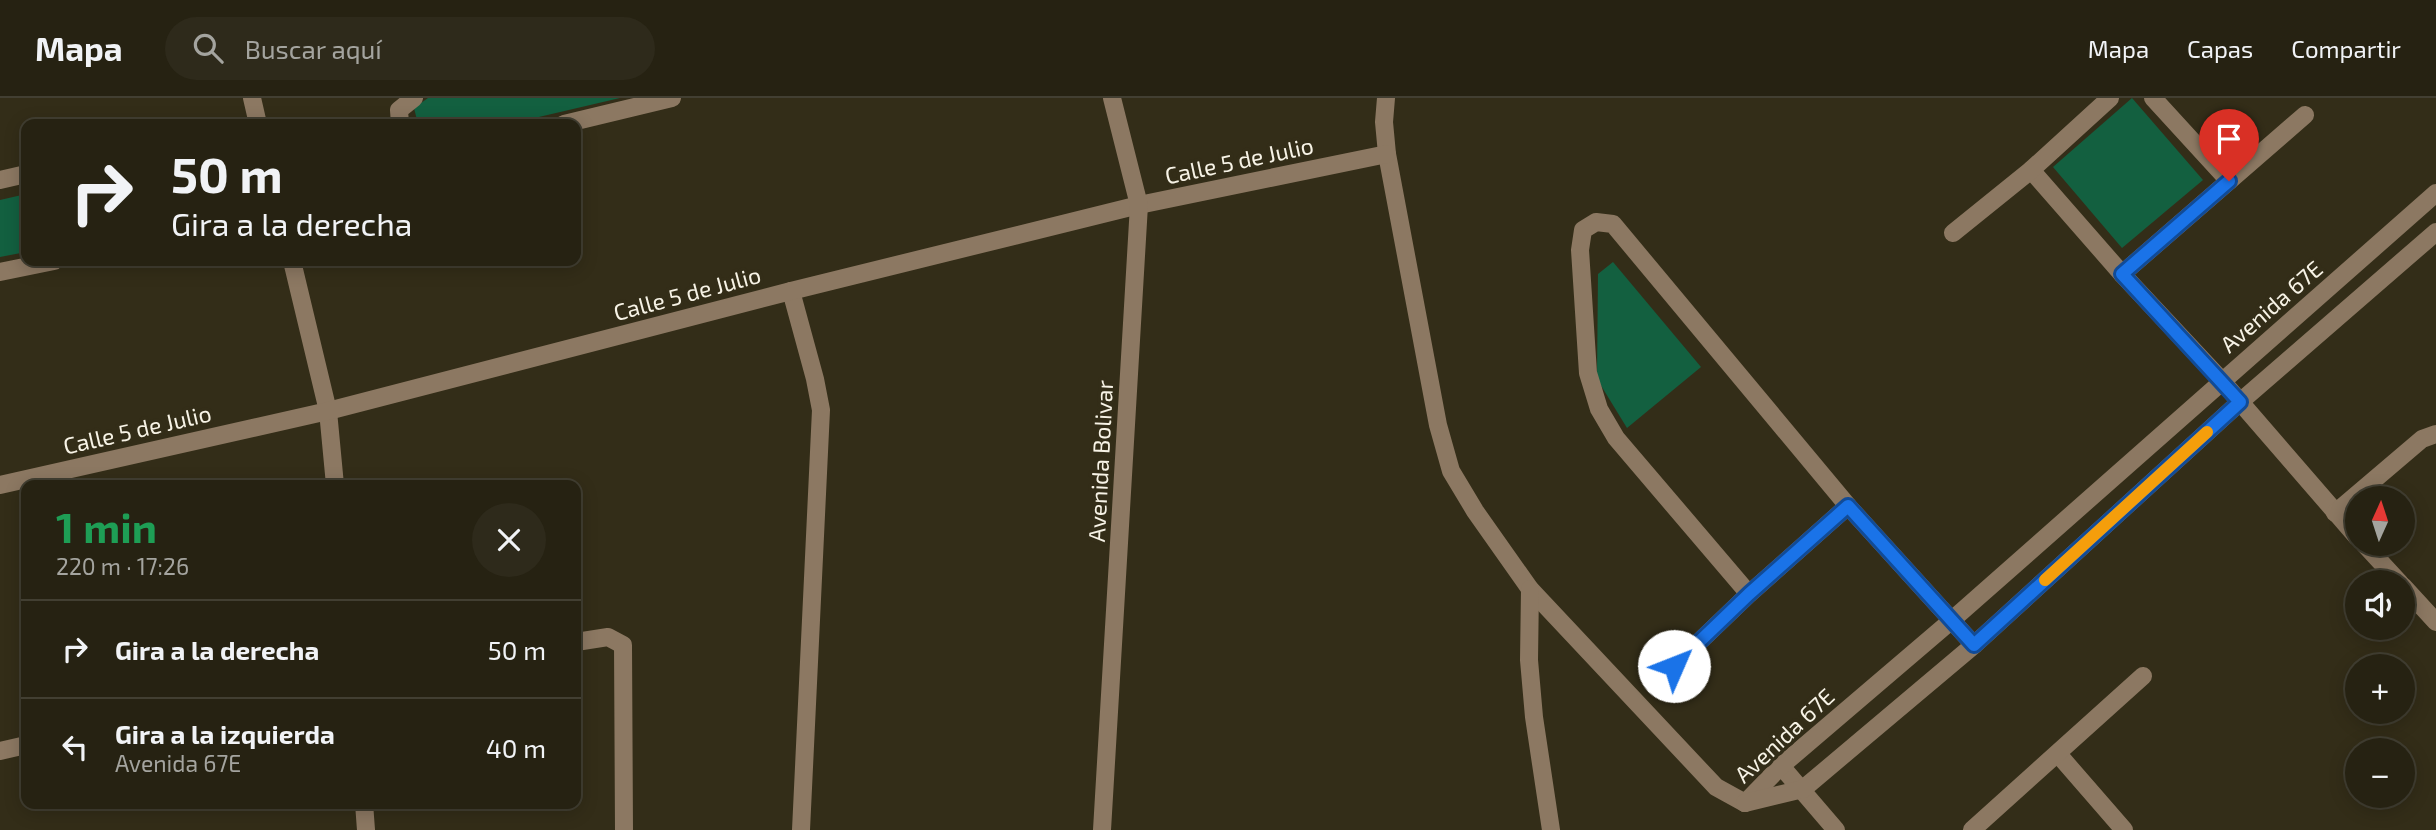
<!DOCTYPE html>
<html lang="es">
<meta charset="utf-8">
<style>
body{margin:0;font-family:"Exo 2",sans-serif;background:#2e2a1b;color:#f1f3f6;height:100vh;display:flex;flex-direction:column;font-size:26px;white-space:nowrap}
*{box-sizing:border-box;margin:0}
p{font-size:23px;color:#a4a49f}
.icon{flex:none;width:38px;height:38px;fill:none;stroke:currentColor;stroke-width:2;stroke-linecap:round;stroke-linejoin:round}
.map{position:relative;flex:1;overflow:hidden}
.panel{position:absolute;left:21px;top:382px;width:560px;height:329px;display:flex;flex-direction:column;background:#262212;border-radius:14px;box-shadow:0 4px 18px #0003,0 0 0 2px #423f32}
.panel>*{flex:none}
.guide{position:absolute;left:21px;top:21px;width:560px;height:147px;border-radius:14px;box-shadow:0 4px 18px #0003,0 0 0 2px #423f32;background:#262212;color:#f1f3f6;overflow:hidden}
.needle{width:46px;rotate:3deg}
.buttons{position:absolute;left:2345px;top:388px;display:grid;gap:14px}
.buttons a{display:grid;place-items:center;width:70px;height:70px;border-radius:50%;background:#262212;box-shadow:0 4px 18px #0003,0 0 0 2px #423f32;font-size:35px}
.pin{position:absolute;display:grid;place-items:center;width:60px;height:60px;color:#fff;margin:-72px -30px;border-radius:50% 50% 50% 0;rotate:-45deg;box-shadow:0 0 7px #0007}
.pin .icon{rotate:45deg}
.me{position:absolute;width:77px;margin:-38px;rotate:46deg;stroke-linejoin:round;filter:drop-shadow(0 0 5px #0008)}
.turn{display:flex;align-items:center;gap:24px;height:147px;padding:0 35px;font-size:32px}
.turn .icon{width:91px;height:91px;stroke-width:2.5}
.turn b{display:block;font-size:49px;line-height:60px}
.round{display:grid;place-items:center;flex:none;width:74px;height:74px;border-radius:37px;background:#2e2a1b}
.headline{display:flex;align-items:center;justify-content:space-between;height:119px;padding:0 35px}
h1{font-size:42px;font-weight:700;line-height:52px;color:#1e9e55}
ul{padding:0;list-style:none}
li{display:flex;align-items:center;gap:21px;height:98px;padding:0 35px;border-top:2px solid #423f32}
li div{flex:1}
li b{display:block;font-size:26px}
li em{font-style:normal}
header{display:flex;align-items:center;gap:42px;box-sizing:border-box;height:98px;padding:0 35px;background:#262212;border-bottom:2px solid #423f32}
header strong{font-size:33px}
nav{display:flex;gap:38px;margin-inline-start:auto;font-size:24px}
.search{width:490px;height:63px;background:#2e2a1b;display:flex;align-items:center;gap:18px;box-sizing:border-box;padding:0 24px;border-radius:38px;color:#a4a49f;font-size:26px}
.map>svg:first-child{display:block}
.green{fill:#136040}
.lines{fill:none;stroke-linecap:round;stroke-linejoin:round}
.minor{stroke:#8c7862;stroke-width:18}
.route-casing{stroke:#114b97;stroke-width:18}
.route{stroke:#1a73e8;stroke-width:12}
.slow{stroke:#f59e0b;stroke-width:12}
.labels{text-anchor:middle;dominant-baseline:central;stroke-width:7;stroke-linejoin:round;paint-order:stroke}
.street-label{font-size:23px;fill:#f7f3e6;stroke:#332d18}
</style>
<header>
<strong>Mapa</strong>
<div class="search"><svg class="icon" aria-label="search" viewBox="0 0 24 24"><circle cx="10" cy="10" r="6"/><path d="M15 15l6 6"/></svg>Buscar aquí</div>
<nav><a>Mapa</a><a>Capas</a><a>Compartir</a></nav>
</header>
<div class="map">
<svg width="2436" height="732" viewBox="0 0 2436 732">
<rect width="100%" height="100%" fill="#332d18"/>
<g class="green">
<path d="M428 0H620L509 26H418L414 10Z"/>
<path d="M2132 0 2203 82 2122 150 2053 69Z"/>
<path d="M26 96V154L0 159V102Z"/>
<path d="M1613 164 1701 269 1627 330 1597 281 1598 176Z"/>
</g>
<g class="lines">
<g class="minor">
<path d="M252 0 258 26"/>
<path d="M1386 0 1384 24 1387 56 1438 327 1451 373 1475 413 1530 491 1716 689 1745 705"/>
<path d="M2153 0 2229 83"/>
<path d="M400 26 399 12 414 0"/>
<path d="M564 26 672 0"/>
<path d="M2031 72 2122 176 2222 283 2357 439"/>
<path d="M0 82 26 76"/>
<path d="M1953 135 2031 72 2110 0"/>
<path d="M292 163 328 313 335 387"/>
<path d="M0 174 54 163"/>
<path d="M2122 176 2305 17"/>
<path d="M791 193 815 281 821 312 801 732"/>
<path d="M0 387 328 313 791 193 1139 107 1387 56"/>
<path d="M2335 415 2422 341 2436 336"/>
<path d="M2364 446 2400 485"/>
<path d="M2403 488 2436 524"/>
<path d="M1530 491 1529 562 1534 619 1551 732"/>
<path d="M1749 496 1616 340 1599 311 1588 275 1580 152 1583 132 1596 124 1613 126 1848 408 1974 547"/>
<path d="M576 544 608 539 623 547 624 732"/>
<path d="M1674 568 1749 496 1848 408"/>
<path d="M0 653 26 647"/>
<path d="M2058 656 2124 732"/>
<path d="M1781 668 1836 732"/>
<path d="M364 705 366 732"/>
<path d="M1745 705 1781 668 1952 522 2436 95"/>
<path d="M1745 705 1803 691 1974 547 2240 304 2436 134"/>
<path d="M1102 732 1139 107 1112 0"/>
<path d="M1972 732 2143 578"/>
</g>
</g>
<g class="lines">
<defs>
<path id="route" d="M1674 568 1749 496 1848 408 1974 547 2240 304 2122 176 2229 83"/>
</defs>
<use href="#route" class="route-casing"/>
<use href="#route" class="route"/>
<path class="slow" d="M2045 482 2207 334"/>
</g>
<g class="labels">
<g class="street-label">
<text transform="translate(1239 62) rotate(-12)">Calle 5 de Julio</text>
<text transform="translate(687 195) rotate(-15)">Calle 5 de Julio</text>
<text transform="translate(2271 208) rotate(-41)">Avenida 67E</text>
<text transform="translate(137 331) rotate(-13)">Calle 5 de Julio</text>
<text transform="translate(1100 363) rotate(-87)">Avenida Bolivar</text>
<text transform="translate(1784 637) rotate(-43)">Avenida 67E</text>
</g>
</g>
</svg>
<div class="buttons">
<a><svg class="needle" viewBox="-14 -14 28 28"><path d="M0-13l5 13h-10z" fill="#e53935"/><path d="M0 13l5-13h-10z" fill="#a4a49f"/></svg></a>
<a><svg class="icon" aria-label="sound" viewBox="0 0 24 24"><path d="M4 9h4l5-4v14l-5-4H4zM17 9q2 3 0 6"/></svg></a>
<a>+</a>
<a>−</a>
</div>
<div class="pin" style="left:2229px;top:83px;background:#d93025"><svg class="icon" aria-label="arrive" viewBox="0 0 24 24"><path d="M6 21V4h12l-3 4 3 4H6"/></svg></div>
<svg class="me" style="left:1674px;top:568px" viewBox="-20 -20 40 40"><circle r="19" fill="#fff"/><path d="M0-13L10 11 0 6-10 11z" fill="#1a73e8"/></svg>
<div class="guide">
<div class="turn"><svg class="icon" aria-label="right" viewBox="0 0 24 24"><path d="M7 20v-9h11M14 6l5 5-5 5"/></svg><div><b>50 m</b>Gira a la derecha</div></div>
</div>
<section class="panel">
<div class="headline"><div><h1>1 min</h1><p>220 m · 17:26</p></div><a class="round"><svg class="icon" aria-label="close" viewBox="0 0 24 24"><path d="M6 6l12 12M18 6L6 18"/></svg></a></div>
<ul>
<li><svg class="icon" aria-label="right" viewBox="0 0 24 24"><path d="M7 20v-9h11M14 6l5 5-5 5"/></svg><div><b>Gira a la derecha</b></div><em>50 m</em></li>
<li><svg class="icon" aria-label="left" viewBox="0 0 24 24"><path d="M17 20v-9H6M10 6l-5 5 5 5"/></svg><div><b>Gira a la izquierda</b><p>Avenida 67E</p></div><em>40 m</em></li>
</ul>
</section>
</div>
